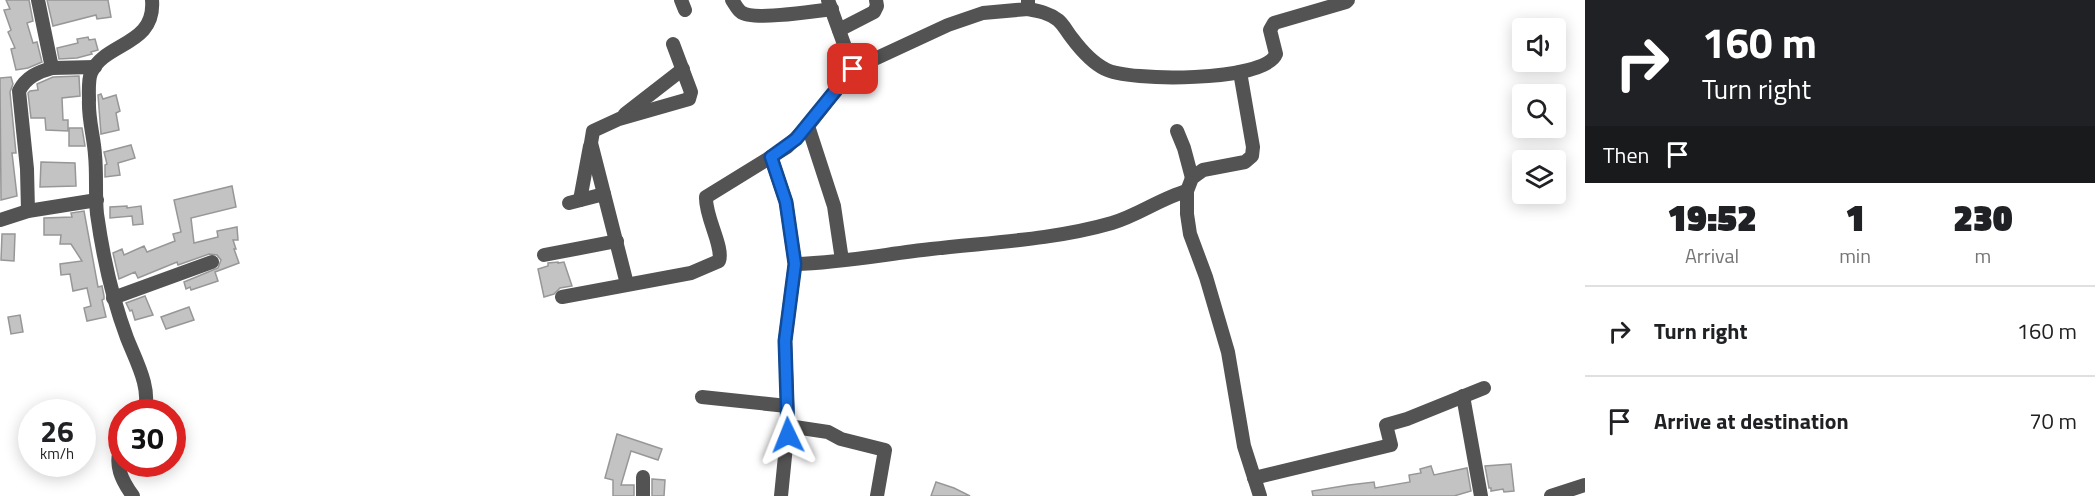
<!DOCTYPE html>
<style>
body{margin:0;font-family:"Titillium Web",sans-serif;background:#f6f6f6;color:#202124;height:100vh;display:flex;flex-direction:column;font-size:22px;white-space:nowrap}
*{box-sizing:border-box;margin:0}
p{font-size:20px;color:#757577}
.icon{flex:none;width:33px;height:33px;fill:none;stroke:currentColor;stroke-width:2;stroke-linecap:round;stroke-linejoin:round}
.map{position:relative;flex:1;overflow:hidden}
.side{display:flex;flex-direction:column;background:#fff;width:510px}
.side>*{flex:none}
.guide{background:#202124;color:#fff;overflow:hidden}
.fabs{position:absolute;left:1512px;top:18px;display:grid;gap:12px}
.fabs a{display:grid;place-items:center;width:54px;height:54px;border-radius:6px;background:#fff;box-shadow:0 3px 15px #0003;font-size:30px}
.speed{position:absolute;left:18px;top:399px;display:flex;gap:12px;font-size:30px;font-weight:700;text-align:center}
.speed>*{display:grid;place-content:center;width:78px;height:78px;border-radius:50%;background:#fff;box-shadow:0 3px 15px #0003;line-height:1}
.speed small{font-size:15px;font-weight:400}
.speed .limit{border:9px solid #d22;background:#fff;color:#111}
.pin{position:absolute;display:grid;place-items:center;width:51px;height:51px;color:#fff;margin:-26px;border-radius:12px;box-shadow:0 3px 9px #0006}
.me{position:absolute;width:66px;margin:-33px;rotate:358deg;stroke-linejoin:round;filter:drop-shadow(0 0 4px #0008)}
.turn{display:flex;align-items:center;gap:21px;height:126px;padding:0 18px;font-size:27px}
.turn .icon{width:78px;height:78px;stroke-width:2.5}
.turn b{display:block;font-size:42px;line-height:51px}
.then{display:flex;align-items:center;height:57px;padding:0 18px;background:#0003;gap:12px;font-size:22px}
.eta{display:flex;justify-content:space-evenly;align-items:center;height:102px;text-align:center}
.eta b{font-size:36px;font-weight:800;line-height:42px}
ul{padding:0;list-style:none}
li{display:flex;align-items:center;gap:18px;height:90px;padding:0 18px;border-top:2px solid #e0e0e0}
li div{flex:1}
li b{display:block;font-size:22px}
li em{font-style:normal}
main{display:flex;flex:1;min-height:0}
.map>svg:first-child{display:block}
.building{fill:#c3c3c3;stroke:#979797;stroke-width:1.5}
.lines{fill:none;stroke-linecap:round;stroke-linejoin:round}
.minor{stroke:#535353;stroke-width:14}
.route-casing{stroke:#114b97;stroke-width:15}
.route{stroke:#1a73e8;stroke-width:10}
</style>
<main>
<div class="map">
<svg width="1585" height="496" viewBox="0 0 1585 496">
<rect width="100%" height="100%" fill="#fff"/>
<g class="building">
<path d="M6 0H29L33 21 27 23 33 43 37 42 42 62 28 68 16 70 11 49 15 48 8 32 11 30 4 10 10 9Z"/>
<path d="M47 0H108L111 17 97 19 96 15 53 26Z"/>
<path d="M88 37 89 40 95 39 98 50 91 52 92 54 77 58 59 59 57 48 78 43 77 39Z"/>
<path d="M79 76 80 96 62 98 63 120H68V131L46 130 45 118H31L28 93 30 91 38 90 37 84 53 77Z"/>
<path d="M11 77 13 84 10 92 16 153H12L17 196 1 200 0 78Z"/>
<path d="M101 94 103 99 116 95 120 111 116 113 119 130 101 134 98 95Z"/>
<path d="M69 128H82L85 146H69Z"/>
<path d="M131 145 135 158 118 163 120 175 105 177V165L107 164 104 152Z"/>
<path d="M41 162 75 163 76 186 40 187Z"/>
<path d="M232 186 236 207 191 218 194 243 218 237 217 231 237 227 238 240H233L236 249H234L239 263 215 272 218 281 191 290 190 287 186 289 184 282 218 268 221 260 217 255 209 254 178 265 177 262 138 278 135 272 119 279 113 253 122 249 124 255 144 246 147 252 175 241 173 234 181 232 174 200Z"/>
<path d="M127 206V208L141 206 143 224 133 225 132 216 110 218V207Z"/>
<path d="M84 211 98 287 102 286 104 296V299L102 300 106 317 87 321 84 308 91 306 87 288 73 291 70 274 61 275 60 264 82 261 71 244H60L61 235H44V218L72 217 71 213Z"/>
<path d="M2 234H15L14 261 1 260Z"/>
<path d="M558 262V263L564 262 572 286 560 288 554 294 544 297 538 269 548 266V263Z"/>
<path d="M145 296 153 315 135 320 132 310 130 311 126 303Z"/>
<path d="M189 307 194 320 166 329 161 317Z"/>
<path d="M20 315 23 332 11 334 8 317Z"/>
<path d="M617 434 662 449 658 460 631 451 621 485H634V496H613V480L605 478Z"/>
<path d="M1511 464 1514 491 1504 492 1503 489 1491 491V488H1489L1485 466Z"/>
<path d="M1431 466 1434 475 1467 468 1471 491 1454 496H1313L1312 491 1349 485 1374 482 1375 488 1410 482 1409 475 1421 473 1420 469Z"/>
<path d="M652 479 665 480 664 496H652Z"/>
<path d="M936 482 954 488 970 496H931Z"/>
</g>
<g class="lines">
<g class="minor">
<path d="M38 0 52 68 95 67"/>
<path d="M681 0 685 10"/>
<path d="M732 0C735 4 737 9 741 12 752 21 816 11 832 9"/>
<path d="M828 0 853 69"/>
<path d="M1028 9C1039 11 1049 13 1058 20 1064 25 1067 32 1072 38 1081 50 1091 62 1105 69 1128 82 1265 82 1276 54L1270 30 1274 23 1346 2 1348 0"/>
<path d="M839 30 874 12 877 6 876 0"/>
<path d="M1240 72 1253 147 1252 156 1245 162 1203 170 1192 178 1187 191V214L1190 234 1206 277 1228 352 1244 446 1260 496"/>
<path d="M625 114 683 69"/>
<path d="M808 126 834 206 842 260"/>
<path d="M1177 131 1184 148 1192 178"/>
<path d="M771 157 786 202 795 264 785 341 788 426 781 496"/>
<path d="M580 200 590 146"/>
<path d="M569 203 604 194"/>
<path d="M28 211 27 169 19 91C26 77 38 72 52 68"/>
<path d="M0 220 28 211 97 200"/>
<path d="M544 255 617 241"/>
<path d="M795 264C841 263 886 254 931 249 992 242 1053 240 1112 223 1139 215 1161 198 1187 191"/>
<path d="M627 284 591 143 593 131 619 119 689 99 691 92 673 44"/>
<path d="M562 297 691 273 719 261C724 247 705 217 706 197L787 147 808 126 853 69 948 25 983 13 1028 9V0"/>
<path d="M113 298 212 262"/>
<path d="M1463 396 1481 496"/>
<path d="M702 397 787 406"/>
<path d="M144 412C152 389 136 361 127 338 112 298 103 257 97 214 95 195 97 174 95 155 94 137 88 119 89 100 89 93 88 80 91 73 104 42 156 46 152 0"/>
<path d="M788 426 828 432 841 439 885 450 877 496"/>
<path d="M122 445C113 464 122 481 133 496"/>
<path d="M643 477V496"/>
<path d="M1254 478 1391 445 1386 425 1407 419 1484 388"/>
<path d="M1551 496 1585 485"/>
</g>
</g>
<g class="lines">
<defs>
<path id="route" d="M788 435 785 341 795 264 786 202 771 157 796 139 853 69"/>
</defs>
<use href="#route" class="route-casing"/>
<use href="#route" class="route"/>
</g>
</svg>
<div class="fabs">
<a><svg class="icon" aria-label="sound" viewBox="0 0 24 24"><path d="M4 9h4l5-4v14l-5-4H4zM17 9q2 3 0 6"/></svg></a>
<a><svg class="icon" aria-label="search" viewBox="0 0 24 24"><circle cx="10" cy="10" r="6"/><path d="M15 15l6 6"/></svg></a>
<a><svg class="icon" aria-label="layers" viewBox="0 0 24 24"><path d="M12 4l9 5-9 5-9-5zM3 14l9 5 9-5"/></svg></a>
</div>
<div class="speed"><div>26<small>km/h</small></div><div class="limit">30</div></div>
<div class="pin" style="left:853px;top:69px;background:#d93025"><svg class="icon" aria-label="arrive" viewBox="0 0 24 24"><path d="M6 21V4h12l-3 4 3 4H6"/></svg></div>
<svg class="me" style="left:788px;top:435px" viewBox="-20 -20 40 40"><path d="M0-17L14 15 0 8-14 15z" fill="#1a73e8" stroke="#fff" stroke-width="4"/></svg>
</div>
<section class="side">
<div class="guide">
<div class="turn"><svg class="icon" aria-label="right" viewBox="0 0 24 24"><path d="M7 20v-9h11M14 6l5 5-5 5"/></svg><div><b>160 m</b>Turn right</div></div>
<div class="then">Then<svg class="icon" aria-label="arrive" viewBox="0 0 24 24"><path d="M6 21V4h12l-3 4 3 4H6"/></svg></div>
</div>
<div class="eta">
<div><b>19:52</b><p>Arrival</p></div>
<div><b>1</b><p>min</p></div>
<div><b>230</b><p>m</p></div>
</div>
<ul>
<li><svg class="icon" aria-label="right" viewBox="0 0 24 24"><path d="M7 20v-9h11M14 6l5 5-5 5"/></svg><div><b>Turn right</b></div><em>160 m</em></li>
<li><svg class="icon" aria-label="arrive" viewBox="0 0 24 24"><path d="M6 21V4h12l-3 4 3 4H6"/></svg><div><b>Arrive at destination</b></div><em>70 m</em></li>
</ul>
</section>
</main>
